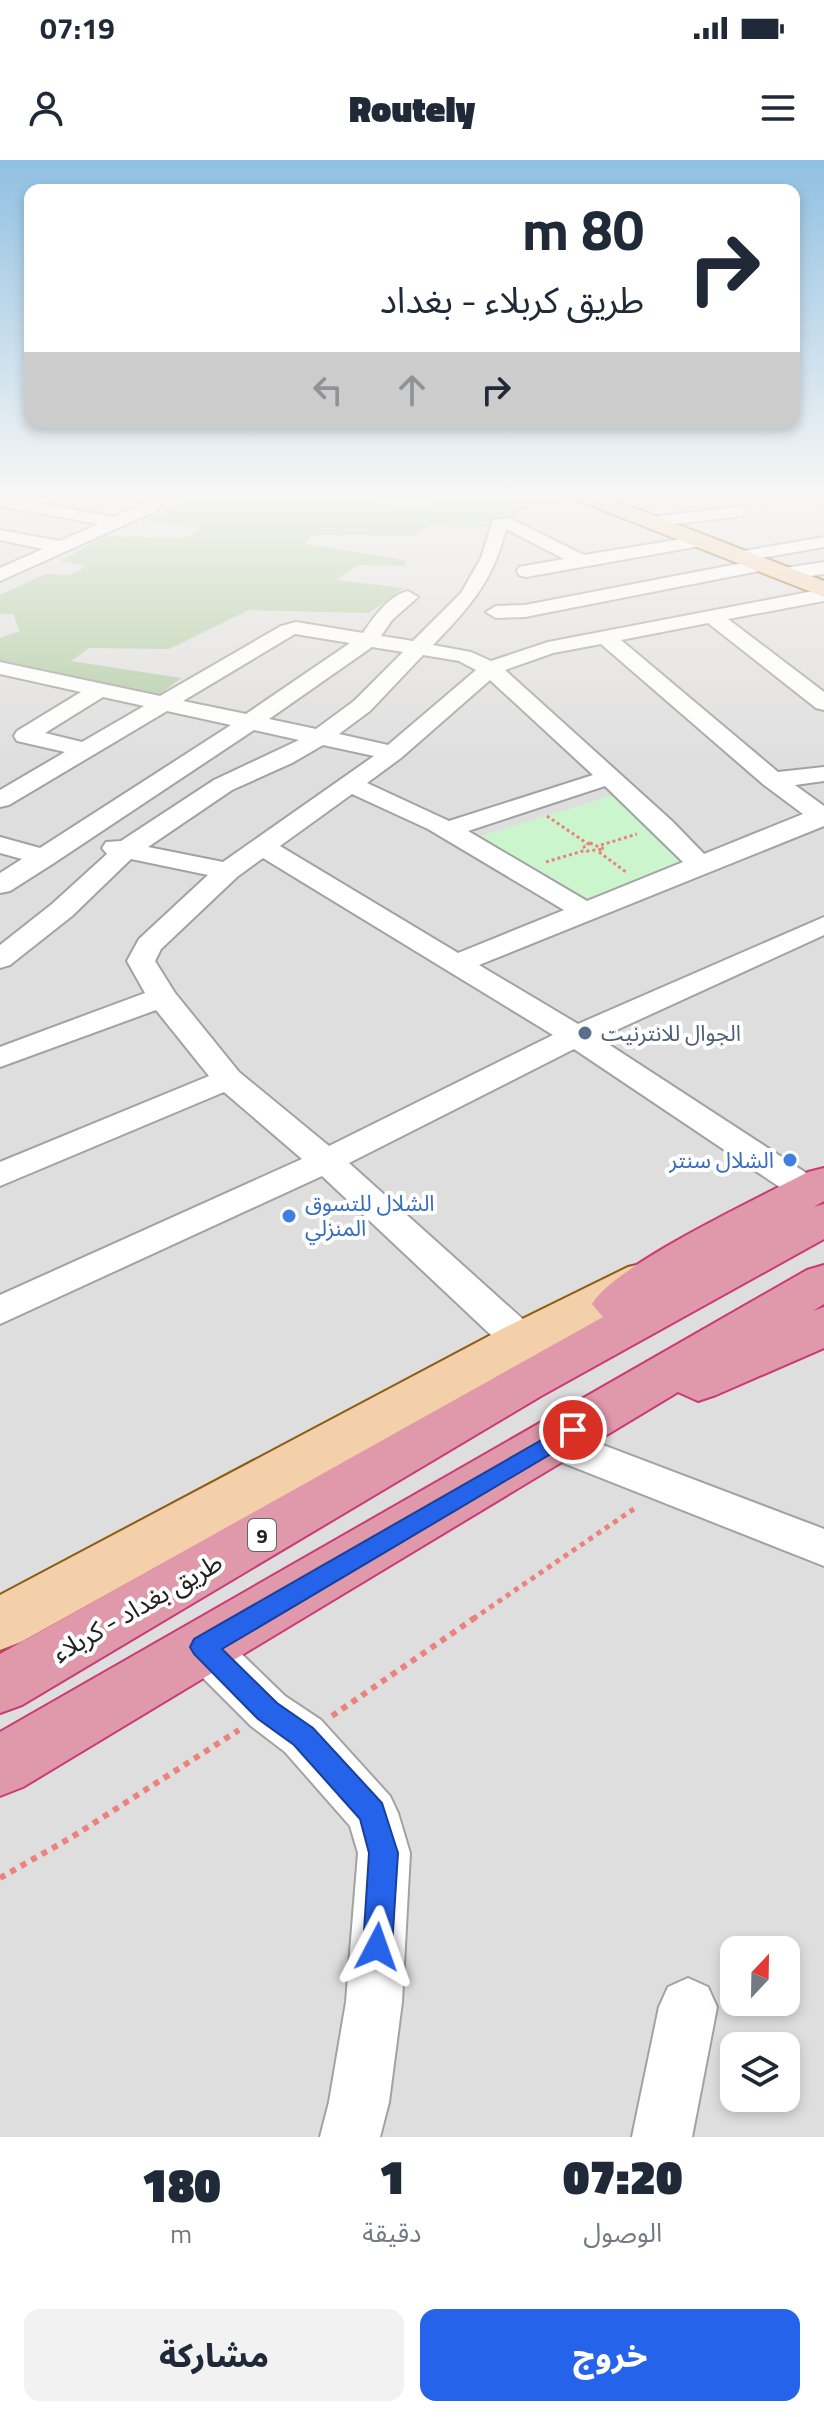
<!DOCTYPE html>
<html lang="ar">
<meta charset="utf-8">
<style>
body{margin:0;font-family:"Titillium Web","Noto Sans Arabic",sans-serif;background:#f2f2f3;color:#1f2937;direction:rtl;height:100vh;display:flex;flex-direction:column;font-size:30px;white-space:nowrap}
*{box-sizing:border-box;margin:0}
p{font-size:26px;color:#747a83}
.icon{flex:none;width:44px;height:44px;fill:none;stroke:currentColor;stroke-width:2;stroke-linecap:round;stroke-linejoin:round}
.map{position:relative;height:1977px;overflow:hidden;direction:ltr}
.details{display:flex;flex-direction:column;background:#fff;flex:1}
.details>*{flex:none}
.banner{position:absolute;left:24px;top:24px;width:776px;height:244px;border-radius:16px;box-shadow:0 4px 12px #0003;direction:rtl;background:#fff;color:#1f2937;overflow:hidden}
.needle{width:52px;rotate:22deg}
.buttons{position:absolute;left:720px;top:1776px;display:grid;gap:16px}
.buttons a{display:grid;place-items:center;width:80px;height:80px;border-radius:16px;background:#fff;box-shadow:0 4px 12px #0003;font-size:40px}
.pin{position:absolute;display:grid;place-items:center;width:68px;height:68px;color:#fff;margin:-34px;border:4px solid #fff;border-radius:50%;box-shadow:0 2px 8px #0007}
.me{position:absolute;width:88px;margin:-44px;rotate:4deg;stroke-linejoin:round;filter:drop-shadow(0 0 6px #0008)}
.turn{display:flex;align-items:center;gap:28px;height:168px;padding:0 24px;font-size:36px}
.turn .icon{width:104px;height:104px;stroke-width:2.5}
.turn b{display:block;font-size:56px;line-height:68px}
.lanes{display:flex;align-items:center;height:76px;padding:0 24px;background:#0003;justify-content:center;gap:40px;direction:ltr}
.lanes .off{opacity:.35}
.eta{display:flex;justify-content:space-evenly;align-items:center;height:136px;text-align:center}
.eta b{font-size:48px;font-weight:800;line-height:56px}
.action{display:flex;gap:16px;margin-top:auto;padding:16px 24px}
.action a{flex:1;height:92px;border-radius:16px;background:#2563eb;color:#fff;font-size:32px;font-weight:800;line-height:92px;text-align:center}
.action a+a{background:#f2f2f3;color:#1f2937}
.status{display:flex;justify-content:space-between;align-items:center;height:56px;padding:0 40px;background:#fff;direction:ltr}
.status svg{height:22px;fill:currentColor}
header{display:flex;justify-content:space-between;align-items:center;height:104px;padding:0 24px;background:#fff;font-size:36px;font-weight:800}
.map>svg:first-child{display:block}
.residential{fill:#dfdede;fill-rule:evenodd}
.forest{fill:#b0cba1}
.park{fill:#cbf5cc}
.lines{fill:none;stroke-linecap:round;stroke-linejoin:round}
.minor-casing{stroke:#a2a2a2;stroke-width:4}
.major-casing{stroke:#8e5c10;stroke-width:4}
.highway-casing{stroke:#ca3a74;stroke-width:4}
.path-far2{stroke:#ec827d;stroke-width:3;stroke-dasharray:3 3;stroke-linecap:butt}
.path-far1{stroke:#ec827d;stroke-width:5;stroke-dasharray:5 5;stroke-linecap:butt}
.path{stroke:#ec827d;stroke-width:6;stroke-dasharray:6 6;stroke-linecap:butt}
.minor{fill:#fff;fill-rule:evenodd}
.major{fill:#f3cfaa;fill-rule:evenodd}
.highway{fill:#df99aa;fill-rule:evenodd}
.route{fill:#2563eb;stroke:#184099;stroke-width:2}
.service-dot{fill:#5c6f8a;stroke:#fff;stroke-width:3}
.shop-dot{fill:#3f7fe0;stroke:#fff;stroke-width:3}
.labels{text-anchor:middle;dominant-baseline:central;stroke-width:8;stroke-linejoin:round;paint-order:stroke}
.shield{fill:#fff;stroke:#646464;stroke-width:2}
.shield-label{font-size:20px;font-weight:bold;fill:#212121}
.service-label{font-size:22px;fill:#4e5e75;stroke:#fff;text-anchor:start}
.shop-label{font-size:22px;fill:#366cbe;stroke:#fff;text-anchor:end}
.near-street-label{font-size:26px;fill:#212121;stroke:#fff}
</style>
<div class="status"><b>07:19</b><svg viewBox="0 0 49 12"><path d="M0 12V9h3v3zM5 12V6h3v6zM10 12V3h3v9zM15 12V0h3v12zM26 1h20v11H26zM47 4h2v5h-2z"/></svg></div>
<header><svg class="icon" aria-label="menu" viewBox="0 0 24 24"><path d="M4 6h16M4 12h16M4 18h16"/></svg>Routely<svg class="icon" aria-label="person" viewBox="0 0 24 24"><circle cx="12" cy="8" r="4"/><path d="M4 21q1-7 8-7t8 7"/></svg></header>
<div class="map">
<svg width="824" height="1977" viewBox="0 0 824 1977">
<rect width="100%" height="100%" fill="#f0ede8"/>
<path class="residential" d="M0 332H824V1977H0ZM734 1790H786V1842H734ZM734 1886H786V1938H734Z"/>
<path class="forest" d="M204 332H393L380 343 421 347 452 332H517L515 336 527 341 546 338 543 332 569 341 521 350 487 367 430 365 411 376 313 375 305 384 406 400 405 406 358 405 336 420 404 428 369 453 249 450 169 489 89 488 71 501 181 518 159 535 0 500V478L20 471 13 454H0V435L46 414 69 415 87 406 60 401 106 376 186 378 200 368 142 361Z"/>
<path class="park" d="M620 633 690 706 587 738 478 677Z"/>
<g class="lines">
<defs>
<g id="minor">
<path d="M155 332H172L158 350 0 421V408L43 389 0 380V370L60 381 98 364 0 346V336L114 357 146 342Z"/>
<path d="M793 332 824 335V346L795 335Z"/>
<path d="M736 347 742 348 744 352 742 356 651 367 642 362 651 357Z"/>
<path d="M509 358 584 395 700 376 709 381 700 386 526 417 519 415 517 411 519 407 564 399 506 369C493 421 470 447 433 485L471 492 491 501 548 482 824 429V441L728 459 824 532V550L816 548 708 463 621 480 778 612 824 607V621L795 625 824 646V666L479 805 578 864 824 757V775L599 878 820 1022 824 1032 820 1038 808 1041 796 1038 574 889 349 1003 536 1171 542 1181 536 1191 522 1195 508 1191 322 1016 0 1164V1135L302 999 224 932 0 1026V1002L209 916 156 850 0 907V887L145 833 127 801 139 779 208 715 131 699 72 756 10 805 0 808V785L52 744 107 694 102 688 106 682 121 681 214 620 299 580 254 570 54 703 10 731 0 733V713L22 699 0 693V677L40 688 231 565 167 551 9 645 0 647V630L65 592 17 581 14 576 17 571 81 532 0 514V502L160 536 281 466 296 462 363 473C374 457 388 436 408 431L418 437 392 460 381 476 413 481 461 433 481 398 493 360ZM295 474 350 483 246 554 183 541ZM601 484 764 625 803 654 704 694 672 661 505 510 553 493ZM372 487 403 492 354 541 316 569 269 559ZM423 495 459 501 476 510 388 585 339 574 370 551ZM490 520 593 615 449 661 367 623 401 598ZM103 537 144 546 82 582 45 573ZM323 585 374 596 223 702 148 687 232 630 292 603ZM605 626 683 702 587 741 468 671ZM352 634 428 669 564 750 458 793 280 686ZM263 698 553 875 329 986 239 912 175 833 155 801 161 789 237 717Z"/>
<path d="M824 377V387L744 401 735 396 744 391Z"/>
<path d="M763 399 769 401 772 405 769 409 525 457 496 458 486 452 496 446 525 445Z"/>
<path d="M824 402V414L785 420 776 414 785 408Z"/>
<path d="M553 1266 824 1369V1406L538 1293 532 1282 538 1271Z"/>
<path d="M203 1467 220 1473 285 1536 321 1560 390 1636 398 1653 410 1693 402 1842 389 1942 380 1977H320L329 1942 346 1842 358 1693 350 1666 285 1592 251 1566 186 1501 179 1487 186 1473Z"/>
<path d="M688 1818 708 1827 717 1847 692 1977H632L659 1847 668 1827Z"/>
</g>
<g id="major">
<path d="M563 332H593L824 421V437L567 336Z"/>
<path d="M645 1103 662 1107 669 1119 662 1131 540 1194 21 1482 0 1490V1435L504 1168 628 1107Z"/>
</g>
<g id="highway">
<path d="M824 1008V1041L814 1047 824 1044V1079L541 1236 22 1545 0 1553V1494L603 1157 592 1144C616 1104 761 1037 808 1012Z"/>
<path d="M824 1105V1144L813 1151 824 1147V1188L716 1235 698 1241 678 1232 23 1627 0 1636V1572L807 1110Z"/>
</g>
</defs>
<use href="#minor" class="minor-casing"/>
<use href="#major" class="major-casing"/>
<use href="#highway" class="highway-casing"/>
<g class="path-far2">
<path d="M547 656 588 684"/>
<path d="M590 683 604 689 587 691 584 687Z"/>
<path d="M601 685 637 674"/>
<path d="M599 692 626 712"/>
<path d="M546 702 586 690"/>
</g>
<path class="path-far1" d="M473 1459 638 1346"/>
<g class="path">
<path d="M332 1556 476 1457"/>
<path d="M0 1718 72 1677 239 1570"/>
</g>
<use href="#minor" class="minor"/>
<use href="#major" class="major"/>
<use href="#highway" class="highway"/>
</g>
<linearGradient id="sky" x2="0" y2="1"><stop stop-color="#90c0e2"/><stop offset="0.55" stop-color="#f8f7f5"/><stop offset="1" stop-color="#f8f7f5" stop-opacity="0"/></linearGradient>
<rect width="824" height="609" fill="url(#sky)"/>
<path class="route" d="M573 1262 581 1264 584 1270 581 1276 222 1489 277 1543 313 1568 382 1643 398 1693 392 1787 388 1797 377 1802 367 1797 363 1787 369 1693 360 1659 294 1585 258 1559 194 1494 190 1487 194 1479Z"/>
<circle class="service-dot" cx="585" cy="873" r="8"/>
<g class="shop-dot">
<circle cx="790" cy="1000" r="8"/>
<circle cx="289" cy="1056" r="8"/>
</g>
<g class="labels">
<rect class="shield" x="248" y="1359" width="28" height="32" rx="6"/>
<g class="shield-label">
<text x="262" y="1375">9</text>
</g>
<g class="service-label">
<text x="601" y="873">الجوال للانترنيت</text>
</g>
<g class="shop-label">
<text x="774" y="1000">الشلال سنتر</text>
<text x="305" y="1043" text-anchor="start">الشلال للتسوق<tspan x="305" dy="25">المنزلي</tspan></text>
</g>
<g class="near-street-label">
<text transform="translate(137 1447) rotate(-30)">طريق بغداد - كربلاء</text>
</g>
</g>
</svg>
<div class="buttons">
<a><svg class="needle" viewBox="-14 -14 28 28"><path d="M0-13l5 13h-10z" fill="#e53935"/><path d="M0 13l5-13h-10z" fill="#747a83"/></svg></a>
<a><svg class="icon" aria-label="layers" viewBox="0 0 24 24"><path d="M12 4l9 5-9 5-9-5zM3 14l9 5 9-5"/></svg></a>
</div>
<div class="pin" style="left:573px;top:1270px;background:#d93025"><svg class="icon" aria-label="arrive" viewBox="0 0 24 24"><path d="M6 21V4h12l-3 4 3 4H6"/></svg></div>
<svg class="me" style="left:377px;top:1787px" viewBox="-20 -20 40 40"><path d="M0-17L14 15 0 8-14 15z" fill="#2563eb" stroke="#fff" stroke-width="4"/></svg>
<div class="banner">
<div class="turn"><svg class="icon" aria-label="right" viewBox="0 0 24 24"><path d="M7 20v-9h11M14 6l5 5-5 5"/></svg><div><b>80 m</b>طريق كربلاء - بغداد</div></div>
<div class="lanes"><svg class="icon off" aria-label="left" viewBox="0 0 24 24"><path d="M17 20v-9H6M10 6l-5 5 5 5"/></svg><svg class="icon off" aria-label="ahead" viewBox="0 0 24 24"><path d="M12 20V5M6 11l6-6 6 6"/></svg><svg class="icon" aria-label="right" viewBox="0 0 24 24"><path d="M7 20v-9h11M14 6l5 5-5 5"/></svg></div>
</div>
</div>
<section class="details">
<div class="eta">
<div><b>07:20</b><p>الوصول</p></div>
<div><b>1</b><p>دقيقة</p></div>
<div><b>180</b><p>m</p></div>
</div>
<div class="action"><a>خروج</a><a>مشاركة</a></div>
</section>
